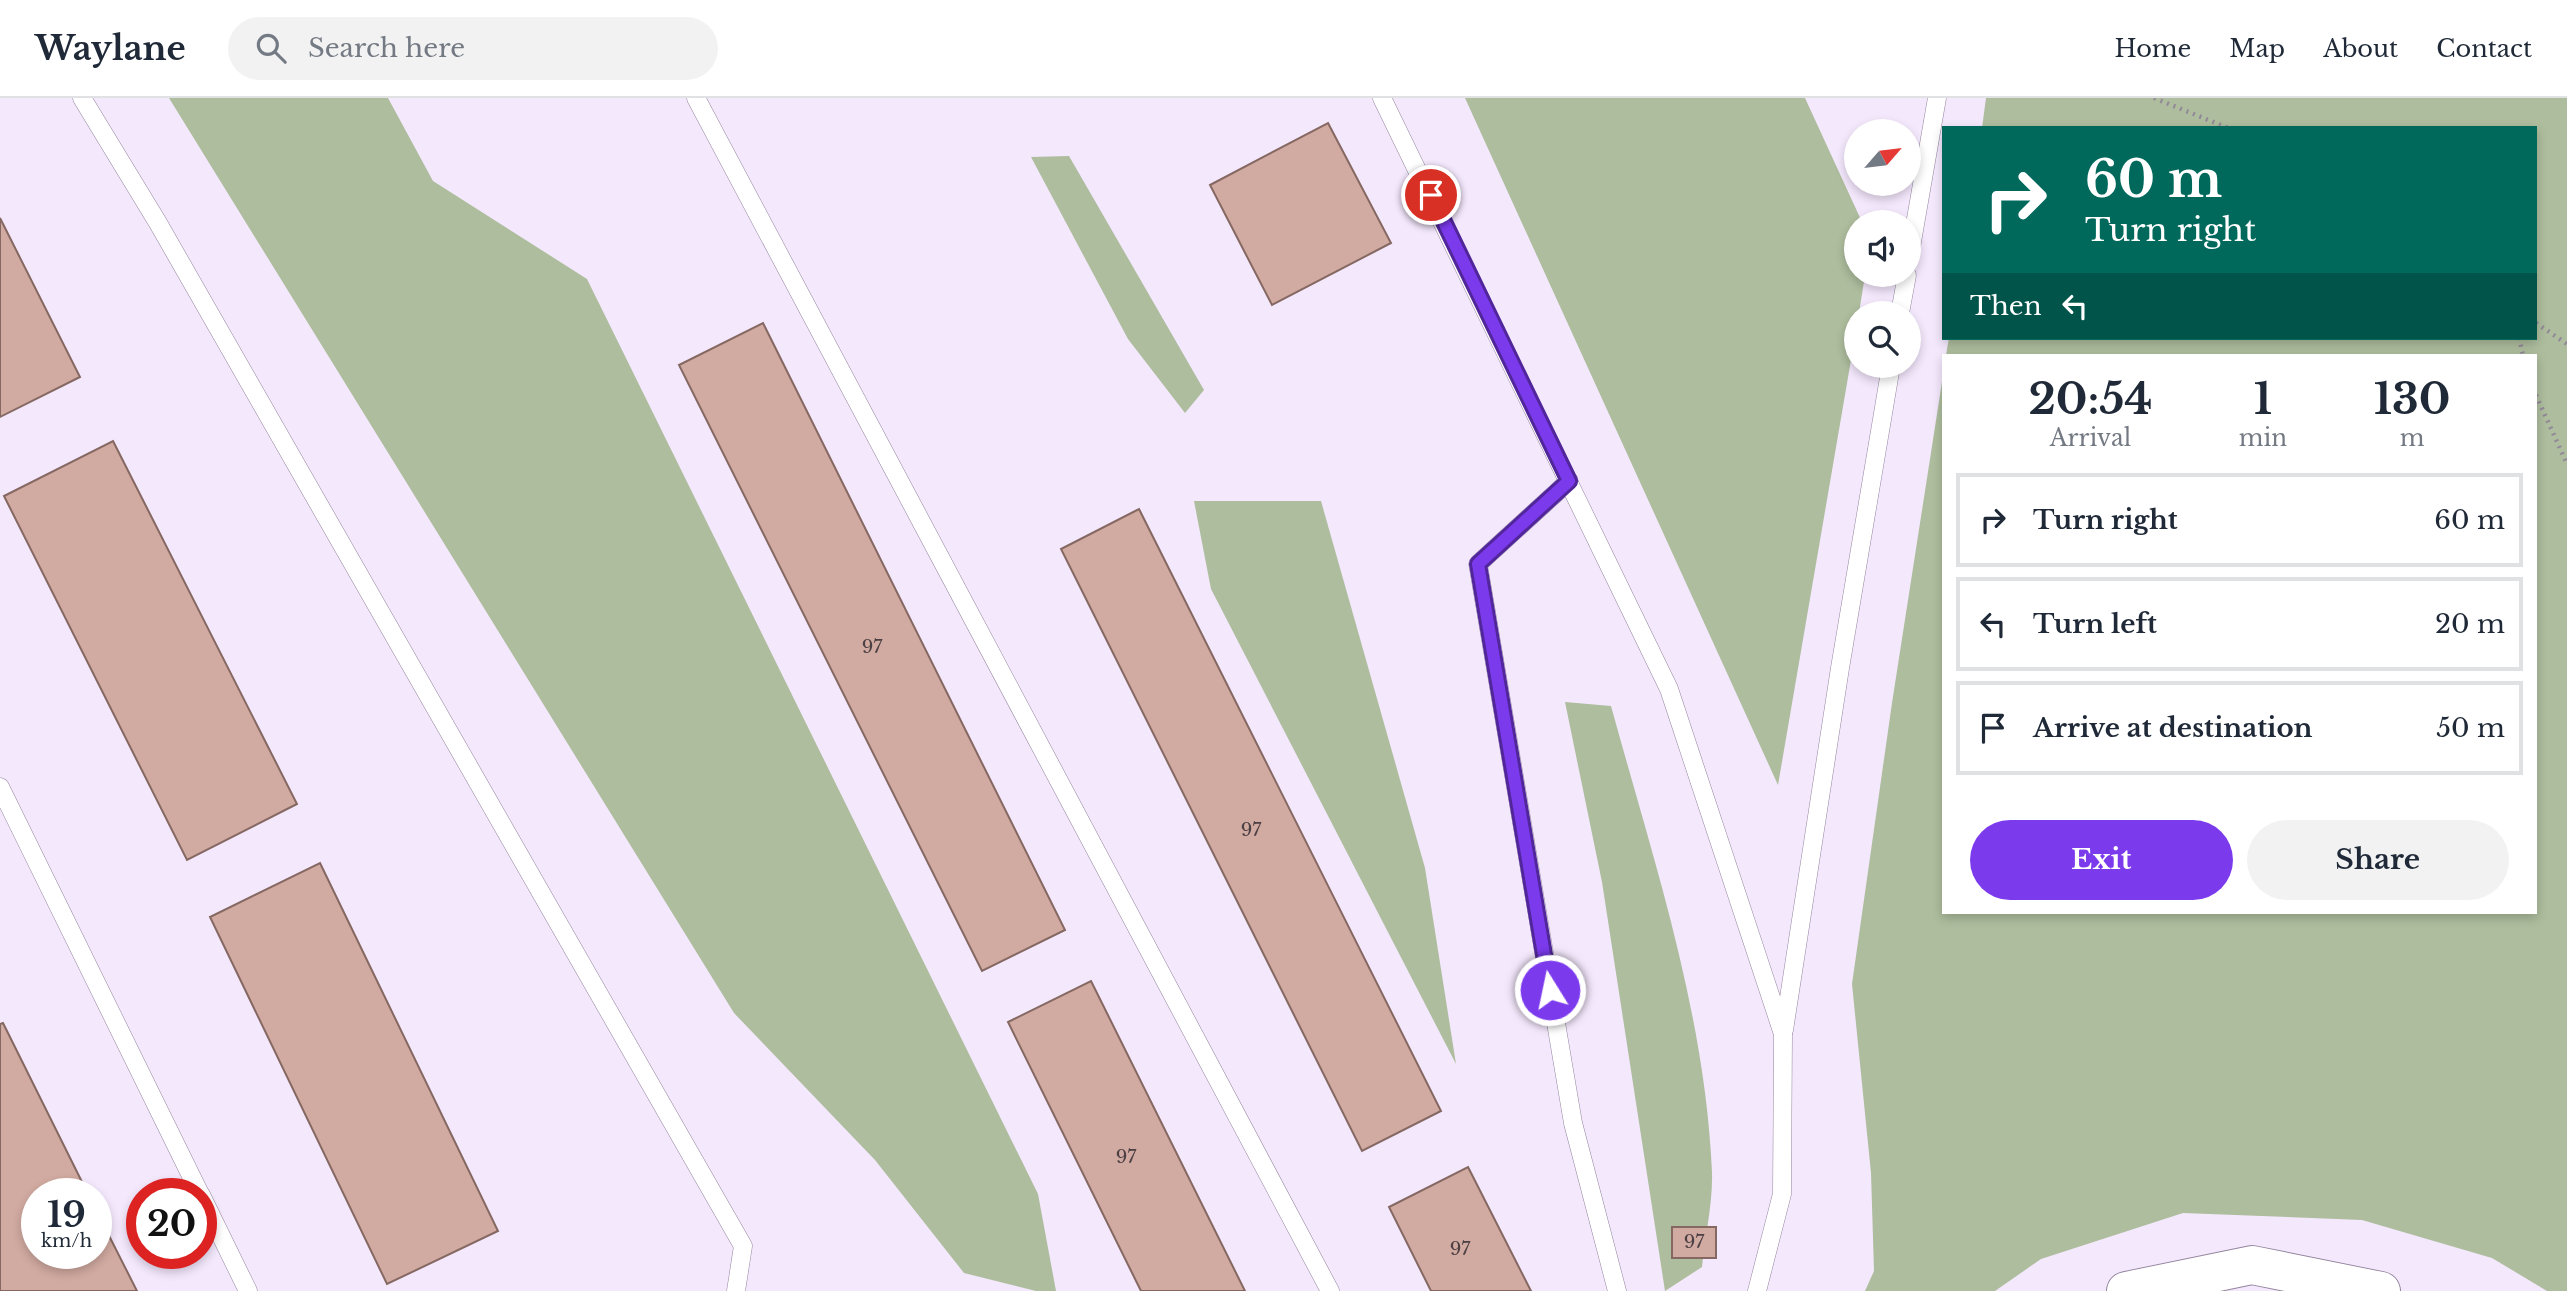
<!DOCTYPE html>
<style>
body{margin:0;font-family:"Libre Baskerville",serif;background:#f2f2f3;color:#1f2937;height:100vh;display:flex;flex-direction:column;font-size:26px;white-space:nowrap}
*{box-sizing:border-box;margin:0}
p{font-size:23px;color:#747a83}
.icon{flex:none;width:38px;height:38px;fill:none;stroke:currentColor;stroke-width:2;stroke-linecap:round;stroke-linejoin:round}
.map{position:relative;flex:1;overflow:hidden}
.details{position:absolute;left:1942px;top:256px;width:595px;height:560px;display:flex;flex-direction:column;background:#fff;border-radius:0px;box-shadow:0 4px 10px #0003}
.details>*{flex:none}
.guide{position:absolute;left:1942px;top:28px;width:595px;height:214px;border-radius:0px;box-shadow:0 4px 10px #0003;background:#00695c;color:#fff;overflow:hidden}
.needle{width:46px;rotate:62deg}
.fabs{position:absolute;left:1844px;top:21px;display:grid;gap:14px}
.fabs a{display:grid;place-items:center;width:77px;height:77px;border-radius:50%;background:#fff;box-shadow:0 4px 10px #0003;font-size:35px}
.speed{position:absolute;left:21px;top:1080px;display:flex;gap:14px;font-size:35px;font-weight:700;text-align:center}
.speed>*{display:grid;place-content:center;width:91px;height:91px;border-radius:50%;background:#fff;box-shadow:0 4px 10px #0003;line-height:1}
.speed small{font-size:18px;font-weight:400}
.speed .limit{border:10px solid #d22;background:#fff;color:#111}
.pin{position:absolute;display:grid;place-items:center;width:60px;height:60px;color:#fff;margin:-30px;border:4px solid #fff;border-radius:50%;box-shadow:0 2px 7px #0007}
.me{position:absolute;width:77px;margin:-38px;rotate:350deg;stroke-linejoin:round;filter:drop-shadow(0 0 5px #0008)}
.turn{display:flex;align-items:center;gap:24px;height:147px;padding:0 28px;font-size:32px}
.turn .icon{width:91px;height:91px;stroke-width:2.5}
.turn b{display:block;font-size:49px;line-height:60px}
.then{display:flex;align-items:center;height:66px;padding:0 28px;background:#0003;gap:14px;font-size:26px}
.eta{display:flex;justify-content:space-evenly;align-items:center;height:119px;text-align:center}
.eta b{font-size:42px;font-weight:800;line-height:49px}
.cta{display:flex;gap:14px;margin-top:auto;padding:14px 28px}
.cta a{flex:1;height:80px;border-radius:42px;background:#7c3aed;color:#fff;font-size:28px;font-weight:800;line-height:80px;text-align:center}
.cta a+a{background:#f2f2f3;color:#1f2937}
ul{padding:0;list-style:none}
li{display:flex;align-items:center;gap:21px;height:94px;margin:0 14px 10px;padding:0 14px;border:4px solid #e0e1e3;border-radius:0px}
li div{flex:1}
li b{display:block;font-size:26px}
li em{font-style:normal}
header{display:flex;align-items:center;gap:42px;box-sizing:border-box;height:98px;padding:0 35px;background:#fff;border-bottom:2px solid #e0e1e3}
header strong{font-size:33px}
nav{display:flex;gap:38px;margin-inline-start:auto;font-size:24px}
.search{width:490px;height:63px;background:#f2f2f3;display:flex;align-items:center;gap:18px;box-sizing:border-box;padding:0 24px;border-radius:38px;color:#747a83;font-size:26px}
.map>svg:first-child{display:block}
.forest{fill:#adbd9d}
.building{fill:#d1aaa1;stroke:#856862;stroke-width:2}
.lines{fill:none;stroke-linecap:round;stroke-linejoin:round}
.service-casing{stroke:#93859d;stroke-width:19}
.tertiary-casing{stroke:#93859d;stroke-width:40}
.path{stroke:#928998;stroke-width:4.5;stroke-dasharray:2 5;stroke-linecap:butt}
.service{stroke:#fff;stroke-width:18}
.tertiary{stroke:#fff;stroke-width:38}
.route-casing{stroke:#51269a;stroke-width:18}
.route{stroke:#7c3aed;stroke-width:12}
.labels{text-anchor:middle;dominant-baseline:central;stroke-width:5;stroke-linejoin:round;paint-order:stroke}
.number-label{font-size:18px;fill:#4d4044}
</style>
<header>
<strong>Waylane</strong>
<div class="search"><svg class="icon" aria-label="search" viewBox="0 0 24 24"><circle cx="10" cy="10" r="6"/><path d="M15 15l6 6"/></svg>Search here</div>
<nav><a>Home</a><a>Map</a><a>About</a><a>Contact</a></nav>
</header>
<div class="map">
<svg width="2567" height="1193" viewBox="0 0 2567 1193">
<rect width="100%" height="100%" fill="#f4e8fd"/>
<g class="forest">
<path d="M169 0H388L433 83 587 181 1038 1096 1056 1193H1036L964 1175 875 1062 734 915Z"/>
<path d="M1465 0H1805L1862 124H1857V177H1865L1859 215H1857V227L1778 687Z"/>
<path d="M1986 0H2567V1193H2547L2492 1160 2362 1122 2183 1115 2041 1161 1995 1193H1865L1874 1173 1871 1075 1852 886 1892 605 1944 271V814H2536V257H1946L1949 240H2536V30H1982Z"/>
<path d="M1069 58 1204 292 1185 315 1128 241 1031 59Z"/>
<path d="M1194 403H1321L1425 770 1456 966 1211 491Z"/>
<path d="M1565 604 1611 608C1653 761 1705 914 1712 1074 1713 1105 1705 1138 1702 1169L1665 1193 1602 784Z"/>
</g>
<g class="building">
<path d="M1328 25 1391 145 1272 207 1210 87Z"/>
<path d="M0 120 80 279 0 319Z"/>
<path d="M763 225 1065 832 982 873 679 267Z"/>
<path d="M113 343 297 706 187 762 4 398Z"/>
<path d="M1139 411 1441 1013 1362 1053 1061 451Z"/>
<path d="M320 765 498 1133 387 1186 210 819Z"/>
<path d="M1091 883 1245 1193H1141L1008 924Z"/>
<path d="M3 925 88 1096H37V1155H96V1112L137 1193H0V926Z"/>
<path d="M1468 1069 1531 1193H1431L1389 1109Z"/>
<rect x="1672" y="1129" width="44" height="31"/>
</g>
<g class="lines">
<defs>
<g id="service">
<path d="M82 0 158 125 743 1148 736 1193"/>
<path d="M696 0 1330 1193"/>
<path d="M1382 0 1669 591 1783 936 1782 1096 1757 1193"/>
<path d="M1909 161 1937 0"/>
<path d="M1900 215 1907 177"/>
<path d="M1569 383 1478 466 1573 1025 1617 1193"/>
<path d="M0 689 200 1096"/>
<path d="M1784 932 1840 570 1891 268"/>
<path d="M201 1097 248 1193"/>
</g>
<path id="tertiary" d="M2126 1193 2252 1167 2381 1193"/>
</defs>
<use href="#service" class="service-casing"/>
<use href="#tertiary" class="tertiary-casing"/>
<g class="path">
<path d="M2154 0 2228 30"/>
<path d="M2536 225 2567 246"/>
<path d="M2519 240 2523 257"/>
<path d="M2536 297 2567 366"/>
</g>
<use href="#service" class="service"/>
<use href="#tertiary" class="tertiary"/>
</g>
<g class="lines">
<defs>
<path id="route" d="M1431 97 1569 383 1478 466 1550 892"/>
</defs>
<use href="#route" class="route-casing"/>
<use href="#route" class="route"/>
</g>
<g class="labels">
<g class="number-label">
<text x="872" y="549">97</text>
<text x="1251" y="732">97</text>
<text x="1126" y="1059">97</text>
<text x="1694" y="1144">97</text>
<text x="1460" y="1151">97</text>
</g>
</g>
</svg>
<div class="fabs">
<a><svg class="needle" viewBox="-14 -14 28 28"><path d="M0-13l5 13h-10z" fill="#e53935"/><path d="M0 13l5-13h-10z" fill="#747a83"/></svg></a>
<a><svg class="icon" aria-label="sound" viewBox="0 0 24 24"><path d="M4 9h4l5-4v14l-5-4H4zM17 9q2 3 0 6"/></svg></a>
<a><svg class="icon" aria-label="search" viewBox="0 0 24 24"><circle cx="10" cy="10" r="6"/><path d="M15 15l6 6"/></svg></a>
</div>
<div class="speed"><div>19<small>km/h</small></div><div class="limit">20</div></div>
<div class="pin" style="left:1431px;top:97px;background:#d93025"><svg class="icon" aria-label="arrive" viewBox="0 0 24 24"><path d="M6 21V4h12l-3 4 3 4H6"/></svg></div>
<svg class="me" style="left:1550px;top:892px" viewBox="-20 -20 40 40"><circle r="17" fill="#7c3aed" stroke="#fff" stroke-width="3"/><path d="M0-11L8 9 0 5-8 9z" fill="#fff"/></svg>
<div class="guide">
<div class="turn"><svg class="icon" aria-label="right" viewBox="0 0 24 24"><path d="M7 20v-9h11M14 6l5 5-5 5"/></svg><div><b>60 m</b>Turn right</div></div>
<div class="then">Then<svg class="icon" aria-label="left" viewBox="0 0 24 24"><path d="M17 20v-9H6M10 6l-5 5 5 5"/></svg></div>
</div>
<section class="details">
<div class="eta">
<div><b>20:54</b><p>Arrival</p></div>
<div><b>1</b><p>min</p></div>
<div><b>130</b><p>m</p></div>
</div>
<ul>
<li><svg class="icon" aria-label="right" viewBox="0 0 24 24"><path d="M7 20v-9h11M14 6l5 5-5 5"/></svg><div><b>Turn right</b></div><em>60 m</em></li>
<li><svg class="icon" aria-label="left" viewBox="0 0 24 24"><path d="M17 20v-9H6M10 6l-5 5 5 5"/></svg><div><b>Turn left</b></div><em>20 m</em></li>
<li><svg class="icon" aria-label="arrive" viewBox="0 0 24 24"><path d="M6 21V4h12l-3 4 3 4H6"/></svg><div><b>Arrive at destination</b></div><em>50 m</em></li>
</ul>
<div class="cta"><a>Exit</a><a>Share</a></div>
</section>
</div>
